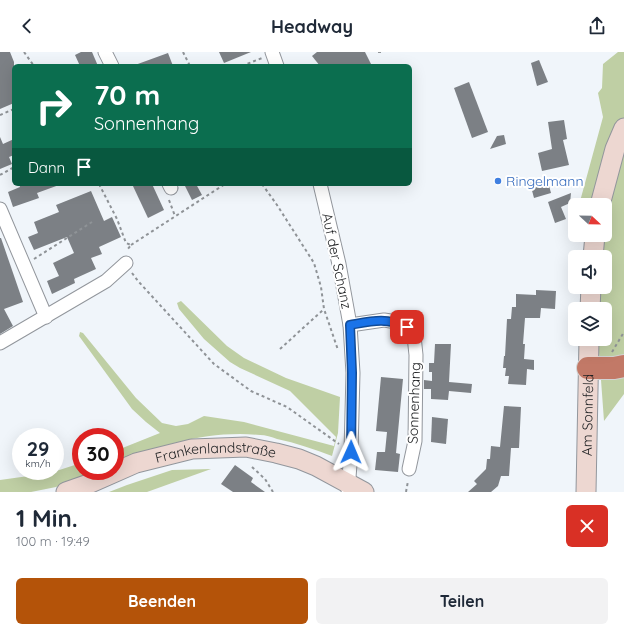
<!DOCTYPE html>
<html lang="de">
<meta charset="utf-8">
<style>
body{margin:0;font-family:Quicksand,sans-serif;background:#f2f2f3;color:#1f2937;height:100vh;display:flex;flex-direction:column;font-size:15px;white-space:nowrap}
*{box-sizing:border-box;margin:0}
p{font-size:13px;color:#747a83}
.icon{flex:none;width:22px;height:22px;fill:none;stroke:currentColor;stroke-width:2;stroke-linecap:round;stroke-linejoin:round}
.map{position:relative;height:440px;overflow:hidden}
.side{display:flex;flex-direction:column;background:#fff;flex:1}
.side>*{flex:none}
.guide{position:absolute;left:12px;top:12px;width:400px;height:122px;border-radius:6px;box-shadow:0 4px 16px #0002;background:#0b6e4f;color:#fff;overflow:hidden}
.needle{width:26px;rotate:112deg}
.controls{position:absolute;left:568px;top:146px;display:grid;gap:8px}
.controls a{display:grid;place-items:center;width:44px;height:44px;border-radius:6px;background:#fff;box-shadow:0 4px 16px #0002;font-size:20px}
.speed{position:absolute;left:12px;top:376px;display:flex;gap:8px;font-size:20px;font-weight:700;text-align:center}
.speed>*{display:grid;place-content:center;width:52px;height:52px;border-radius:50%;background:#fff;box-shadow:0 4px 16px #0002;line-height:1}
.speed small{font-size:10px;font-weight:400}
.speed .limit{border:6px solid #d22;background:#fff;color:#111}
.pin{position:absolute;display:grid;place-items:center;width:34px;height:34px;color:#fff;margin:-17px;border-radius:8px;box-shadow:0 2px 6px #0006}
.me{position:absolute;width:44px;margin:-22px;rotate:1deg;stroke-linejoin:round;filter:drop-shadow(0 0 3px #0008)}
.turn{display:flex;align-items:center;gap:14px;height:84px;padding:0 16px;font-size:18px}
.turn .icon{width:52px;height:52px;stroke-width:2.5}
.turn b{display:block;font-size:28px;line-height:34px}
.then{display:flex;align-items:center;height:38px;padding:0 16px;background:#0003;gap:8px;font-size:15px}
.round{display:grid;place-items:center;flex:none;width:42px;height:42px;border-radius:6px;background:#f2f2f3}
.head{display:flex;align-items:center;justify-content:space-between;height:68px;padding:0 16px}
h1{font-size:24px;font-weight:700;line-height:30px}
.button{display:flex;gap:8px;margin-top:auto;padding:8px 16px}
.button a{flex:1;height:46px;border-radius:6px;background:#b45309;color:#fff;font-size:16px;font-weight:700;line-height:46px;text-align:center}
.button a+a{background:#f2f2f3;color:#1f2937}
header{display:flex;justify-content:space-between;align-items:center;height:52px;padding:0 16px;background:#fff;font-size:18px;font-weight:700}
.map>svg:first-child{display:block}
.green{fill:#bfcfa4}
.building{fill:#7c8085}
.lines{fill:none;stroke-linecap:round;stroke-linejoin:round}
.street-casing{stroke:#92969c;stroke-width:15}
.secondary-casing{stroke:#92969c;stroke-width:21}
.highway-casing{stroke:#d2d3d3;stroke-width:24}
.path{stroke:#8f9397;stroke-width:2;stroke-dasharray:3 3;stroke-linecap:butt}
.street{stroke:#fff;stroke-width:13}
.secondary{stroke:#edd7d1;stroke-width:19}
.highway{stroke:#c27967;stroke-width:22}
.route-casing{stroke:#114b97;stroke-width:10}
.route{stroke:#1a73e8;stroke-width:7}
.shop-dot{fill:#3f7fe0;stroke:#fff;stroke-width:1.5}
.labels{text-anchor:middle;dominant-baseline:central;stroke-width:4;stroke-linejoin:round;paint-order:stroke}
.shop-label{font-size:14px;fill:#366cbe;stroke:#fff;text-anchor:start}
.street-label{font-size:14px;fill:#1f2123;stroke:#fff}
</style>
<header><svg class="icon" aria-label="back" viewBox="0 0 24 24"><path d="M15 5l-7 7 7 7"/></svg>Headway<svg class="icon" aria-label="share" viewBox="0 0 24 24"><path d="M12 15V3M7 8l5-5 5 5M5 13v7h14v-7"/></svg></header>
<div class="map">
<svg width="624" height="440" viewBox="0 0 624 440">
<rect width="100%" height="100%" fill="#f0f5fa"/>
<g class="green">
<path d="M618 0H624V342L604 369 598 287H605V257H596L594 235H605V205H591L589 183H605V153H579L603 65 598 41 602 36 603 12Z"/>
<path d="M181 249 227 294 244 306 286 326 340 345 338 381 332 404C314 397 296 391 277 387 272 385 265 383 260 383 209 378 161 393 115 411V399L160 381 146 370 132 357 79 284 80 280 83 281 136 346 162 371 176 374 188 372 204 364 244 370 334 394 336 385 290 339 240 316 230 310 204 287 179 257 177 251Z"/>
<path d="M81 411V419H95L56 435 31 440H0V428L50 421Z"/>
<path d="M211 417 147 440H109L127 433 172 418Z"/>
</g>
<g class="building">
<path d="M0 0H10L14 10V51L0 57Z"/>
<path d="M81 0H92L98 14H80L75 3Z"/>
<path d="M219 0H251L224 11Z"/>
<path d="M317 0H365L372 14H320L312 4Z"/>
<path d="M168 1 173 14H135V13Z"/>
<path d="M539 8 548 30 537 34 531 11Z"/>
<path d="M469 30 488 80 472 86 454 36Z"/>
<path d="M564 68 567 87 563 88 569 113 542 119 538 101 552 97 548 70Z"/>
<path d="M504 83 506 92 490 97 497 84Z"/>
<path d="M0 85 3 92 14 87V103L9 105 12 112 0 117Z"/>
<path d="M547 126 551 141 534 146 530 131Z"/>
<path d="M19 132H59V133L37 141 39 146 13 155 8 140 20 135Z"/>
<path d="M132 132H152L164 158 148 166Z"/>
<path d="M184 132H196L202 143 192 148Z"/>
<path d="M91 139 104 169 112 165 121 185 99 195 102 202 91 206 96 217 74 227 75 231 52 242 47 229 59 224 53 211 74 201 67 185 34 198 28 185 38 181 34 170 59 160 56 153Z"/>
<path d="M571 141 570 151 561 155 566 167 555 171 548 150Z"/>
<path d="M0 186H1L23 250 4 257 13 274 0 282Z"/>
<path d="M536 238 556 239 555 257 541 256 540 266H525L523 292H525L524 307 534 308V318L527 317 526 333 508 332 509 324H505L506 316H503L504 304H505L507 267H511L512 255H516V242L536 243Z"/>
<path d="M435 292H451L449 330 472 332 471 341 449 339 448 348 431 347V337H424V328L432 329V320H429V311H434Z"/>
<path d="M381 325 403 327 396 401 400 402 398 420 375 418 377 400H385L387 380 376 379Z"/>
<path d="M504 354 521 355 519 396H511L509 424H501L498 434 491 440H468L477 432 474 429 486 417 487 407H490L491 394 500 395Z"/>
<path d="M432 365 448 367 446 392 431 390Z"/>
<path d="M235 413 253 426 251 430 265 440H233L221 432Z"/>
</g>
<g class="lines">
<defs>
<g id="street">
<path d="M105 0 112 14"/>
<path d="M272 0 277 14"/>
<path d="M169 132 171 136"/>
<path d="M320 132 339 212 350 273 353 321 351 400 348 438"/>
<path d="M0 157 46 265"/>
<path d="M350 273 384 268 397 270 407 275 414 284 416 303 415 389 409 417"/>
<path d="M0 291 106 229 126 211"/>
</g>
<g id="secondary">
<path d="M600 153 615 97 624 76"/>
<path d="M593 205 595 183"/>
<path d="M590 257 591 235"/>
<path id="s1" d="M66 440 86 433 136 411 192 397 246 395 276 401 299 407 316 414 364 440"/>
<path id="s2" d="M586 440 589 287"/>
</g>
<path id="highway" d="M588 316H614L624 314"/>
</defs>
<use href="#street" class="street-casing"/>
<use href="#secondary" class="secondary-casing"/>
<use href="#highway" class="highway-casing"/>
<g class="path">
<path d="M24 0 34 14"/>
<path d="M183 0 190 14"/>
<path d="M378 0H381"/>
<path d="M242 14 262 6"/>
<path d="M0 63 14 57"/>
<path d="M0 123 14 115"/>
<path d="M99 132 117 167 126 191 131 193 127 198"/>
<path d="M262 132 277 153 314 211 321 235 324 257 338 298"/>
<path d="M169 148 175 164"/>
<path d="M131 193 225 132"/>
<path d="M34 207 92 170"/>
<path d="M132 221 138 229 214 312 251 339 287 355 339 392"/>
<path d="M280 297 324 257"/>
<path d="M612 300 624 280"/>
<path d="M252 415 265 427 273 440"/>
<path d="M406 440 408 429"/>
</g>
<use href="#street" class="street"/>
<use href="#secondary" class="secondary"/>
<use href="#highway" class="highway"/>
</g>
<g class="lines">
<defs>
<path id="route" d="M351 400 352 321 350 273C372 269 386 265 407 275"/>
</defs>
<use href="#route" class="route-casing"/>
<use href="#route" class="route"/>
</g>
<circle class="shop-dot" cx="498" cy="129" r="4"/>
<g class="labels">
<g class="shop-label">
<text x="506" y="129">Ringelmann</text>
</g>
<g class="street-label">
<text transform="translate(337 209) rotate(78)">Auf der Schanz</text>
<text transform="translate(414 351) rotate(-88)">Sonnenhang</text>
<text stroke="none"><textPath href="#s2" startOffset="77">Am Sonnfeld</textPath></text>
<text stroke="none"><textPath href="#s1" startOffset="157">Frankenlandstraße</textPath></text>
</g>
</g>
</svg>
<div class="controls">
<a><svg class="needle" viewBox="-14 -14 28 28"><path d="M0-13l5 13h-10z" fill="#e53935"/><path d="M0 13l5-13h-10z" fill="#747a83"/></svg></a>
<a><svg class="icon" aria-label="sound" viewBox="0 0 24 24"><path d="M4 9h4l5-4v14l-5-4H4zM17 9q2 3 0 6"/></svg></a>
<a><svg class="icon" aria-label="layers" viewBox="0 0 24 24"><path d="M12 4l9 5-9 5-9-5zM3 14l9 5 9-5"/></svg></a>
</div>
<div class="speed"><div>29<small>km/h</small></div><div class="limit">30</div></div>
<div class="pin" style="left:407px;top:275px;background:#d93025"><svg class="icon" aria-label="arrive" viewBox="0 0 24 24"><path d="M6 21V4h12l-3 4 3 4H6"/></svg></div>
<svg class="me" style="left:351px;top:400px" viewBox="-20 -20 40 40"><path d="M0-17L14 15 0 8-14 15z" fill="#1a73e8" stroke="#fff" stroke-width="4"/></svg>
<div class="guide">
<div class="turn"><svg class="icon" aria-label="right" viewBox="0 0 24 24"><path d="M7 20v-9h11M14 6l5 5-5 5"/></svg><div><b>70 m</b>Sonnenhang</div></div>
<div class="then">Dann<svg class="icon" aria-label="arrive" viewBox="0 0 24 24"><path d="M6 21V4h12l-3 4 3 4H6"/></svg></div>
</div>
</div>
<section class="side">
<div class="head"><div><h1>1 Min.</h1><p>100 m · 19:49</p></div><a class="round" style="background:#d93025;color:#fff"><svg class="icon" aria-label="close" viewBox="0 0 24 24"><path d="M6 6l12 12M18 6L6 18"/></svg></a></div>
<div class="button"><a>Beenden</a><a>Teilen</a></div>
</section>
